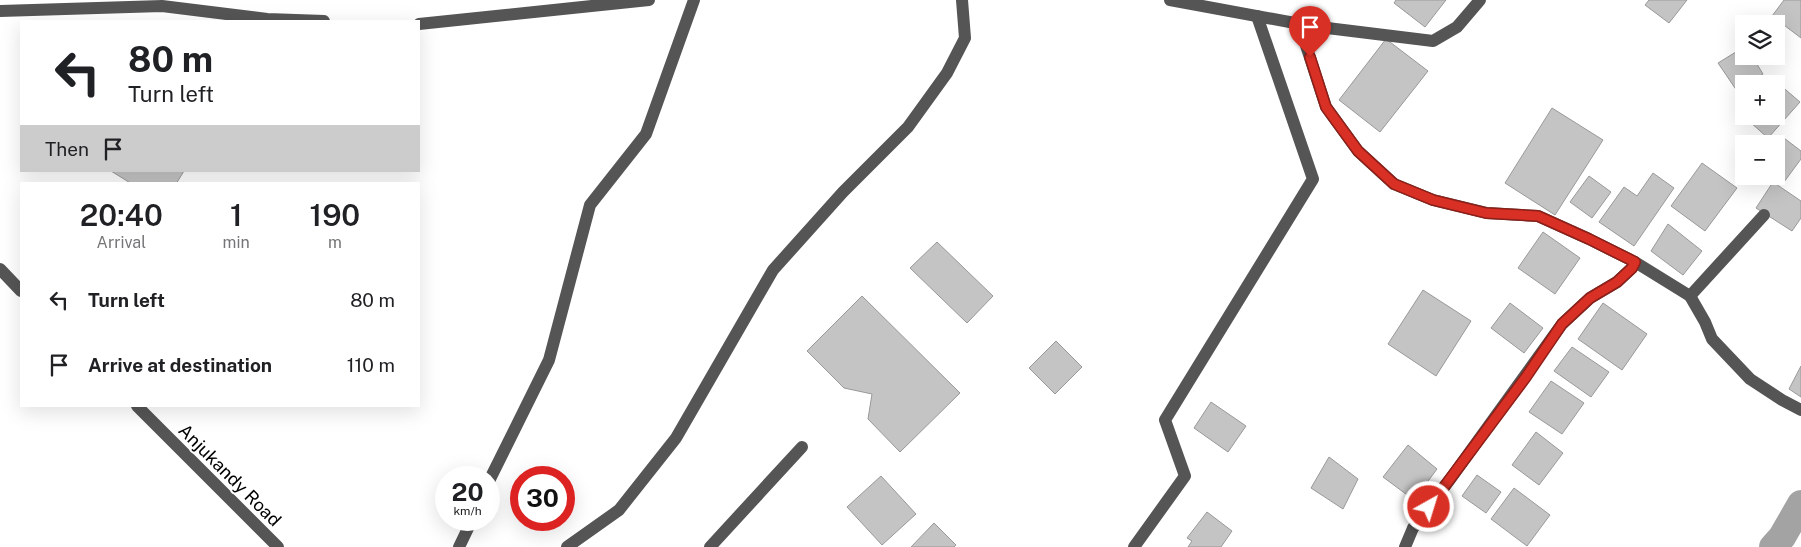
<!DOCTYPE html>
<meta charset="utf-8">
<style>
body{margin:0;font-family:"Public Sans",sans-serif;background:#f2f2f2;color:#202124;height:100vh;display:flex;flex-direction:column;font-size:19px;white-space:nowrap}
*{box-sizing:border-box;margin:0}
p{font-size:16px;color:#757577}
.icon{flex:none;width:28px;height:28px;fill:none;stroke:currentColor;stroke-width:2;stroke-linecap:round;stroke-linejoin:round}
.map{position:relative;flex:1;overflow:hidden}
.details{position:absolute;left:20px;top:182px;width:400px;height:225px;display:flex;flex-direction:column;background:#fff;border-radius:0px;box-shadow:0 5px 20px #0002}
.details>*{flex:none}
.hud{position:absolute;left:20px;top:20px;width:400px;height:152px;border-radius:0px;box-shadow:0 5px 20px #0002;background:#fff;color:#202124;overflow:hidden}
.buttons{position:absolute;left:1735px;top:15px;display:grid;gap:10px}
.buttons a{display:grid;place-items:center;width:50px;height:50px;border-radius:0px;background:#fff;box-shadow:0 5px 20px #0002;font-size:25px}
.speed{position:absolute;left:435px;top:466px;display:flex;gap:10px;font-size:25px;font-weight:700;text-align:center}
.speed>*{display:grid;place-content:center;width:65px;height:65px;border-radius:50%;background:#fff;box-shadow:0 5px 20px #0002;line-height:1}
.speed small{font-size:12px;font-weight:400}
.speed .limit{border:8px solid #d22;background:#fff;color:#111}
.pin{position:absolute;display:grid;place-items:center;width:42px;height:42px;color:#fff;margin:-51px -21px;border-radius:50% 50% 50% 0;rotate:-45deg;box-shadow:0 0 5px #0007}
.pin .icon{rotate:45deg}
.me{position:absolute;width:55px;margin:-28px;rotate:39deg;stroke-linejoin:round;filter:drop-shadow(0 0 4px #0008)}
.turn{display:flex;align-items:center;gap:18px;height:105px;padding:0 25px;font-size:22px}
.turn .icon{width:65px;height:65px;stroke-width:2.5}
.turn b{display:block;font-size:35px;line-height:42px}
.then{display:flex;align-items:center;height:48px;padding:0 25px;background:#0003;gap:10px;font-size:19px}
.eta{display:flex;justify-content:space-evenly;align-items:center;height:85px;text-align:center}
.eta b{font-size:30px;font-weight:600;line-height:35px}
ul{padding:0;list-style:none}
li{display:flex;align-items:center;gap:15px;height:65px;padding:0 25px}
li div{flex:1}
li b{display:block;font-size:19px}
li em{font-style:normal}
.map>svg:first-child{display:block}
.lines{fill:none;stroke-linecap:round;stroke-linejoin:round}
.canal{stroke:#a3a3a3;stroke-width:28}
.building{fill:#c4c4c4;stroke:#999}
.minor{stroke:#555;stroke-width:12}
.route-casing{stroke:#8d1f18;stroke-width:12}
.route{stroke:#d93025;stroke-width:9}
.labels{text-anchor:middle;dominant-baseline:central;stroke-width:4;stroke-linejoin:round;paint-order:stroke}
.street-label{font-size:18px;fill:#000;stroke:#fff}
</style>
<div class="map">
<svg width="1801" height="547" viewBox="0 0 1801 547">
<rect width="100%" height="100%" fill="#fff"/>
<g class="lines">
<path class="canal" d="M1773 547 1782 537 1801 504"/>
</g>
<g class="building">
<path d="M1396 0H1446L1425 27 1394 3Z"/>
<path d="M1649 0H1687L1669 23 1645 5Z"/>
<path d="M1784 0H1801V38L1772 16Z"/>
<path d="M1386 39 1428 71 1380 132 1339 100Z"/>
<path d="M1744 47V56H1752L1763 74 1748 84H1744V86L1737 91 1718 63Z"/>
<path d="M1773 79 1800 102 1768 138 1741 114 1744 112V116H1776V84H1769Z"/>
<path d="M1552 108 1603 140 1555 215 1505 183Z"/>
<path d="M1780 135 1801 151V159L1784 182 1776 176V144H1773Z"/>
<path d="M1702 163 1737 188 1705 231 1671 206Z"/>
<path d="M111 171H184L176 184H132Z"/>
<path d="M1653 173 1674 188 1634 246 1599 222 1624 187 1637 196Z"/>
<path d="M1589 176 1611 192 1592 218 1570 202Z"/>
<path d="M1773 182 1801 201V218L1792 231 1756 208Z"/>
<path d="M1668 224 1702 251 1683 275 1651 251Z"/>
<path d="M1543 232 1580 258 1555 294 1518 268Z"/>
<path d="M937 242 993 296 967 323 910 268Z"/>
<path d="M1423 290 1471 321 1436 376 1388 344Z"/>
<path d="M862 296 960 393 900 452 868 419 872 394 844 388 807 351Z"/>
<path d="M1510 303 1543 328 1524 353 1491 328Z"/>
<path d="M1603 303 1647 334 1622 370 1578 339Z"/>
<path d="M1056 341 1082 367 1055 394 1029 368Z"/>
<path d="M1572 347 1609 372 1591 397 1554 371Z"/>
<path d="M1801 366V397L1789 389Z"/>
<path d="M1551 381 1584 403 1562 434 1529 412Z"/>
<path d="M1211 402 1246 426 1228 452 1194 428Z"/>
<path d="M1536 432 1563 453 1539 485 1512 465Z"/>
<path d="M1408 445 1437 469 1414 500 1383 477Z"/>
<path d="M1329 457 1358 479 1343 509 1311 488Z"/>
<path d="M1477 475 1501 492 1486 513 1462 496Z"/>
<path d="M881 476 916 514 882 545 847 507Z"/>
<path d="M1514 488 1550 515 1527 546 1491 519Z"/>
<path d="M1207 512 1232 531 1221 547H1188L1192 541 1187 538Z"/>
<path d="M934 523 956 545 954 547H911Z"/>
</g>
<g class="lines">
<g class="minor">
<path d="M1170 0 1311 26 1433 41 1457 27 1480 0"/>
<path d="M0 11 162 6 267 19 324 21"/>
<path d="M419 24 649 0"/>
<path d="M1299 24 1326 107 1358 151 1394 184 1433 200 1487 213 1538 216 1589 239 1635 262 1690 296 1705 322 1712 339 1750 379 1782 400 1801 410"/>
<path d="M0 269 21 291"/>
<path d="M1690 296 1764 215"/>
<path d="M137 406 278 547"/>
<path d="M489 481 549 360 590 205 646 134 694 0"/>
<path d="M459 547 472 520"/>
<path d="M567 547 619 510 676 438 773 270 843 192 908 127 947 73 965 38 962 0"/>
<path d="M710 547 802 447"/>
<path d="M1134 547 1185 476 1165 420 1313 179 1257 16"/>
<path d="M1405 547 1413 528 1429 507 1451 478 1562 324 1590 298 1617 282 1632 268 1635 262"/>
</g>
</g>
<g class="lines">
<defs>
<path id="route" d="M1310 57 1326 107 1358 151 1394 184 1433 200 1486 213 1538 216 1589 239 1635 262 1632 268 1617 282 1590 298 1562 324 1526 377 1429 507"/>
</defs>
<use href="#route" class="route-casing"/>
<use href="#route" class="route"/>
</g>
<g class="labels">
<g class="street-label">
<text transform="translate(230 475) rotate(45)">Anjukandy Road</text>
</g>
</g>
</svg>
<div class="buttons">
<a><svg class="icon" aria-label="layers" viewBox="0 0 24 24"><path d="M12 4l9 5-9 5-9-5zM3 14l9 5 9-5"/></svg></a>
<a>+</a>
<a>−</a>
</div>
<div class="speed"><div>20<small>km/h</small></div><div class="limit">30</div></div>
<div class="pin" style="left:1310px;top:57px;background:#d93025"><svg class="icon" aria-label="arrive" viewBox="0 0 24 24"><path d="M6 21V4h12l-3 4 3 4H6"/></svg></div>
<svg class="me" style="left:1429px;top:507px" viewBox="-20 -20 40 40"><circle r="17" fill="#d93025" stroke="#fff" stroke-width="3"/><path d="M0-11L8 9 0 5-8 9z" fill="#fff"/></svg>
<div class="hud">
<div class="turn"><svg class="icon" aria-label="left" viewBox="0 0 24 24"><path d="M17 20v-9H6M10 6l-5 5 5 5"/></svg><div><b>80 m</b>Turn left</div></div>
<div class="then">Then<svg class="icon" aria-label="arrive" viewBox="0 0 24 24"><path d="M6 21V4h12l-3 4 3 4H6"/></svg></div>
</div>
<section class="details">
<div class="eta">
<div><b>20:40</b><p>Arrival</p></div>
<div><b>1</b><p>min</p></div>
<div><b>190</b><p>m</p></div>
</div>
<ul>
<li><svg class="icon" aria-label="left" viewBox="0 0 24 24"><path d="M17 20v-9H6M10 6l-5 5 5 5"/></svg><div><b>Turn left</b></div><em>80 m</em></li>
<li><svg class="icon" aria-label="arrive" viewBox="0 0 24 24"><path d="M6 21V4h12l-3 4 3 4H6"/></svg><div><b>Arrive at destination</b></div><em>110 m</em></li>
</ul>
</section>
</div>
